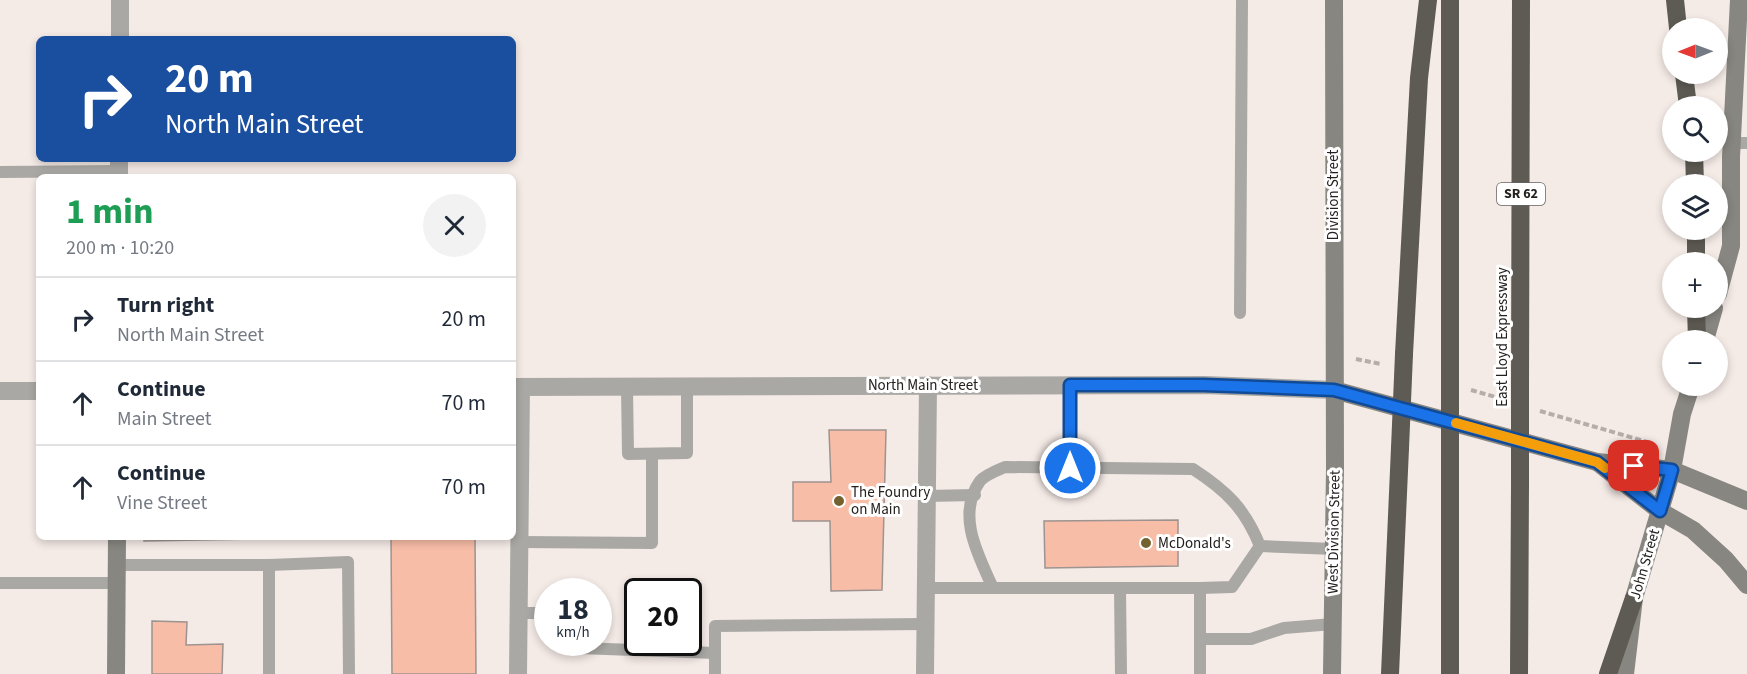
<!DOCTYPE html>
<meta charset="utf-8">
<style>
body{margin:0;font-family:"Source Sans 3",sans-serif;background:#f2f2f3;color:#1f2937;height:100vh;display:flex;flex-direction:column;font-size:22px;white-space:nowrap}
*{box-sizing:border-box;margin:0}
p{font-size:20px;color:#747a83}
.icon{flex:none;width:33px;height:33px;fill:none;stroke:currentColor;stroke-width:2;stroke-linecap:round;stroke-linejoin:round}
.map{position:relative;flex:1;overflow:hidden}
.panel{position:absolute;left:36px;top:174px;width:480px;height:366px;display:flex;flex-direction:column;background:#fff;border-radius:9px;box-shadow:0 3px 9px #0003}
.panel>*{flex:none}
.guide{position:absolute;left:36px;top:36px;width:480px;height:126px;border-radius:9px;box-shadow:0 3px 9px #0003;background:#1a4fa0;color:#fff;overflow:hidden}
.needle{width:39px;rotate:269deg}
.fabs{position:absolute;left:1662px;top:18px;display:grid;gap:12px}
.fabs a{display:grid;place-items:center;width:66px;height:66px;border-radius:50%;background:#fff;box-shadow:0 3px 9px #0003;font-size:30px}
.speed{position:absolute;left:534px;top:578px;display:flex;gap:12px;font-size:30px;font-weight:700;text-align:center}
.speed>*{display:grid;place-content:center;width:78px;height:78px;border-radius:50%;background:#fff;box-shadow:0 3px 9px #0003;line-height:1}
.speed small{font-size:15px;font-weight:400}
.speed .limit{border:3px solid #111;border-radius:9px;background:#fff;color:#111}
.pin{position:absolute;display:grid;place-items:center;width:51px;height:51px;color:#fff;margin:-26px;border-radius:12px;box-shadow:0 3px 9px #0006}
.me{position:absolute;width:66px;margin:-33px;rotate:0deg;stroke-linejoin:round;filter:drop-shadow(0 0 4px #0008)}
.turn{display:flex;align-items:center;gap:21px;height:126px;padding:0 30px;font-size:27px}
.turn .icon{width:78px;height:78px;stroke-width:2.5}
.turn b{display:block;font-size:42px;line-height:51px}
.round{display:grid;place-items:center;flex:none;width:63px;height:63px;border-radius:32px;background:#f2f2f3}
.head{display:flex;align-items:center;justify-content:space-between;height:102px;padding:0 30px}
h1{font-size:36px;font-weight:700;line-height:45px;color:#1e9e55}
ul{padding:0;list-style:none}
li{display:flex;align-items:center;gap:18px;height:84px;padding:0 30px;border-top:2px solid #e0e1e3}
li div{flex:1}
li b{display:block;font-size:22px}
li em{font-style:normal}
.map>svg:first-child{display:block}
.building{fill:#f8bda7;stroke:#9d9390;stroke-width:1.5}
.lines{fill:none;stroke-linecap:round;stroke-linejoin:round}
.path{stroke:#b5adaa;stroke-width:4;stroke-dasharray:6 3;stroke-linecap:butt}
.service{stroke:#a9a8a4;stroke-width:12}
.minor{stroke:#a9a8a4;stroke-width:18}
.tertiary{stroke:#a9a8a4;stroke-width:18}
.secondary{stroke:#888681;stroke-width:18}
.motorway{stroke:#5d5b53;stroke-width:18}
.motorway-bridge{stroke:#5d5b53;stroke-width:18}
.route-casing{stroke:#114b97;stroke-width:15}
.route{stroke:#1a73e8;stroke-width:10}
.slow{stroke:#f59e0b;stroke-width:10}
.poi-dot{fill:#73612f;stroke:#fff;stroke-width:2}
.labels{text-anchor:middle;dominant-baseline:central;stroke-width:6;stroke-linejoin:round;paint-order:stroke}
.shield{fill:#fff;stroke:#656362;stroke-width:1.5}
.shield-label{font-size:14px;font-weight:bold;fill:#23201e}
.street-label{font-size:15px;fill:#23201e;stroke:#fff}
.poi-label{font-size:15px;fill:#23201e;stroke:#fff;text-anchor:start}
</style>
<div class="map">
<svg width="1747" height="674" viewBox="0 0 1747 674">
<rect width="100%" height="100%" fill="#f4eae6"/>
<g class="building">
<path d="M829 430H886L882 590 831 591 830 521H793V482H831Z"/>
<path d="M1178 520V566L1045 568 1044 521Z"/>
<path d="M144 537H364L144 541Z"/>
<path d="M391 537H475L476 674H392Z"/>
<path d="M152 621 187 622 186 645 223 644 222 674H152Z"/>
</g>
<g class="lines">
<g class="path">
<path d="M1356 359 1381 364"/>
<path d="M1471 390 1499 398"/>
<path d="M1540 411 1651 443"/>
</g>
<g class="service">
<path d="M1732 143H1747"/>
<path d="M0 172 119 171"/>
<path d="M1240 313 1242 0"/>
<path d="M1070 385V468"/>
<path d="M627 388 628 454 687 453V387"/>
<path d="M927 496 975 495"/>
<path d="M520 542 652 543V454"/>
<path d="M1260 546 1334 549"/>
<path d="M117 565H269V674"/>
<path d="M269 565 348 562 349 674"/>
<path d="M0 583H116"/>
<path d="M926 588H1200L1232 587 1260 546C1245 509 1227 491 1193 469L1005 467C998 470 985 475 980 481 956 515 978 555 993 588"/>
<path d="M1120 588 1121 674"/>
<path d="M519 613H548"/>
<path d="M1200 639H1251L1284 628 1333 624"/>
<path d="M575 642 579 648 715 653"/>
<path d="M715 674V626L925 624"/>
<path d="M1200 674V588"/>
</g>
<g class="minor">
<path d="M518 674 521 387"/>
<path d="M925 674 928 385"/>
</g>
<g class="tertiary">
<path d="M120 39V0"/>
<path d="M119 177V159"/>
<path d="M513 387 1204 385 1334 390"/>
<path d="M0 391H39"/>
</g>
<g class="secondary">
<path d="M1718 294 1731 246V157L1739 0"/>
<path d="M1705 340 1714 308"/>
<path d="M1334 390 1597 462 1672 470 1747 501"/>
<path d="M1597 462 1660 511 1693 530 1726 560 1747 585"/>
<path d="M116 674 117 537"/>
<path d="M1332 674 1335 469 1334 0"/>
<path d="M1625 674 1634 598 1672 470 1682 414 1691 386"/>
</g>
<g class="motorway">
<path d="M1450 0V367"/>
<path d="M1675 0 1678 28"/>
<path d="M1684 74 1688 106"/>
<path d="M1694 152 1695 184"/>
<path d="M1696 230V262"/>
<path d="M1696 308 1697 340"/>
<path d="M1404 354 1419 78 1428 0"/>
<path d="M1520 387 1521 0"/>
<path d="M1390 674 1400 448"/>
<path d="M1450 674V462"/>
<path d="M1519 674 1520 484"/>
<path d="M1608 674 1634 598"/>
</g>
<g class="motorway-bridge">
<path d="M1400 448 1404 354"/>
<path d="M1450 462V367"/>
<path d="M1520 484V387"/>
</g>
</g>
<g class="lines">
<defs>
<path id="route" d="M1070 468V385H1204L1334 390 1597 462 1660 511 1672 470 1634 466"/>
</defs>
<use href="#route" class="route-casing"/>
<use href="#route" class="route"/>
<path class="slow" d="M1456 423 1597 462 1605 468"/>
</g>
<g class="poi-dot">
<circle cx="839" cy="501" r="6"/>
<circle cx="1146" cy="543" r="6"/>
</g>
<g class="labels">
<rect class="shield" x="1497" y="183" width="48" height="22" rx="4.5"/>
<g class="shield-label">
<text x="1521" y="194">SR 62</text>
</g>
<g class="street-label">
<text transform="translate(1333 195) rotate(-90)">Division Street</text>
<text transform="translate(1502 337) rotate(-90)">East Lloyd Expressway</text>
<text x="923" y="385">North Main Street</text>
<text transform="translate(1334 532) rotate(-89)">West Division Street</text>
<text transform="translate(1645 564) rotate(-74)">John Street</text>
</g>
<g class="poi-label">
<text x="851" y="492">The Foundry<tspan x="851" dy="17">on Main</tspan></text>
<text x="1158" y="543">McDonald's</text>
</g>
</g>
</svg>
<div class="fabs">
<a><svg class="needle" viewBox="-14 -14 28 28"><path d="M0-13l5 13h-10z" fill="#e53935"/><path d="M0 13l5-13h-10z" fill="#747a83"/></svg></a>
<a><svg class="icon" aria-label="search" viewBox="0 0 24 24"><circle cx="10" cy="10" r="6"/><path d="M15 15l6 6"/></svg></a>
<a><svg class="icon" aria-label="layers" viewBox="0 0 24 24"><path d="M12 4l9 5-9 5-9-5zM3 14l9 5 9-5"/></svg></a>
<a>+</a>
<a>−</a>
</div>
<div class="speed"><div>18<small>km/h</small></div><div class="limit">20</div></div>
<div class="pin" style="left:1634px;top:466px;background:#d93025"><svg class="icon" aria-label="arrive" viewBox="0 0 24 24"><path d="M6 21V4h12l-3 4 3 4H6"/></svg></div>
<svg class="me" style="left:1070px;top:468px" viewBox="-20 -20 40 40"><circle r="17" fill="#1a73e8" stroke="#fff" stroke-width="3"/><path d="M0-11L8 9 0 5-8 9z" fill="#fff"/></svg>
<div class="guide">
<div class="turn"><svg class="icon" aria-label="right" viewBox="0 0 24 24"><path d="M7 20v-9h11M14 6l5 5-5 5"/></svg><div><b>20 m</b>North Main Street</div></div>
</div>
<section class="panel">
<div class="head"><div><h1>1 min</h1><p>200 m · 10:20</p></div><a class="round"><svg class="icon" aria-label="close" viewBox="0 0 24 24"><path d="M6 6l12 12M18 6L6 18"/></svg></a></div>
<ul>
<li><svg class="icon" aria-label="right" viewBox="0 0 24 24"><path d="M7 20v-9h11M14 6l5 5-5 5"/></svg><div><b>Turn right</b><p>North Main Street</p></div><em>20 m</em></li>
<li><svg class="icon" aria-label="ahead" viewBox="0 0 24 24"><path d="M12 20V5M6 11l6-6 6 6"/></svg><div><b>Continue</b><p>Main Street</p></div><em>70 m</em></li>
<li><svg class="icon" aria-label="ahead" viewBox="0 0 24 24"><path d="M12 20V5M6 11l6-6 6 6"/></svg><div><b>Continue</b><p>Vine Street</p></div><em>70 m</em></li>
</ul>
</section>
</div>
